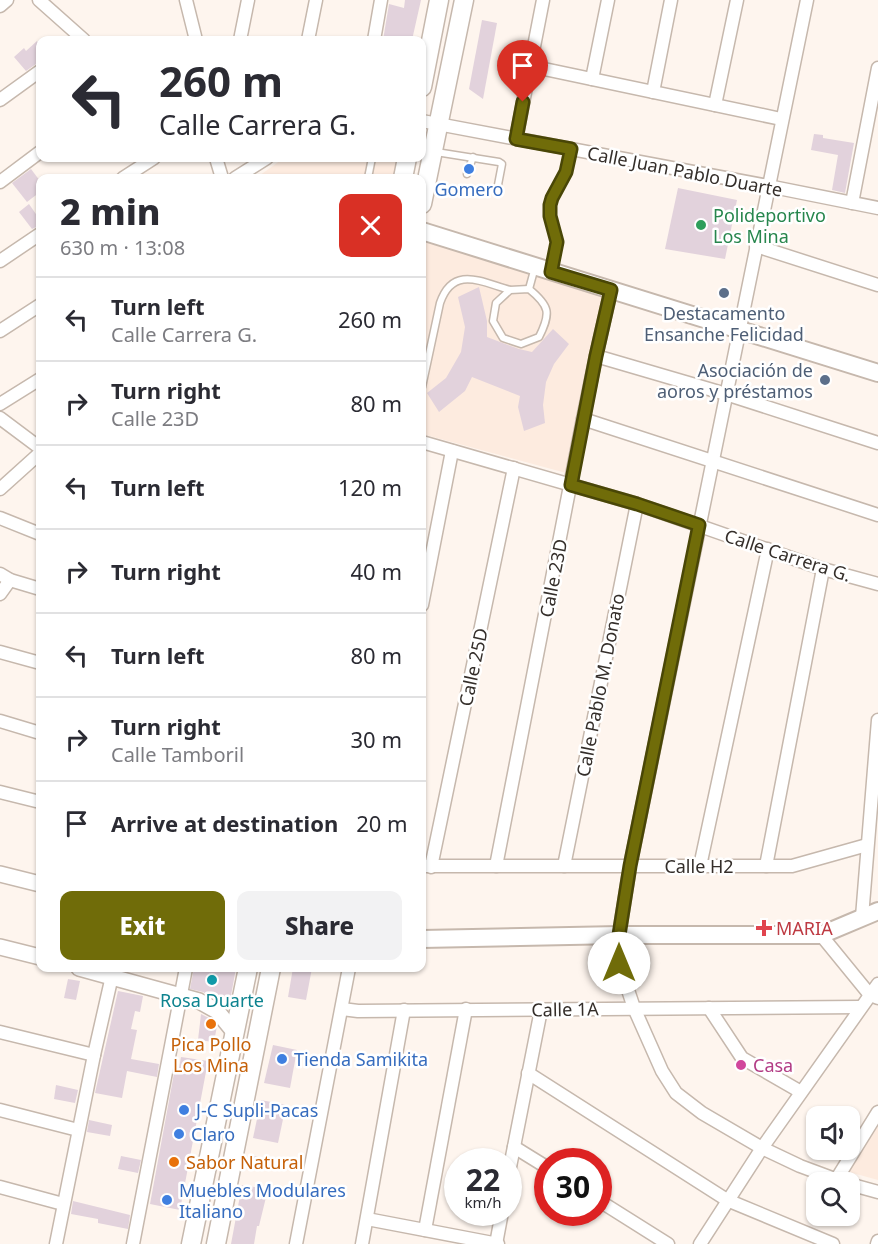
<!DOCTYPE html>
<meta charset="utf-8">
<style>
body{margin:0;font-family:"Noto Sans",sans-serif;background:#f2f2f3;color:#2b2b33;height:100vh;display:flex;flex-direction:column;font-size:22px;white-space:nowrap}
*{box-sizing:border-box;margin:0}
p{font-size:20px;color:#7c7c81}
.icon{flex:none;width:33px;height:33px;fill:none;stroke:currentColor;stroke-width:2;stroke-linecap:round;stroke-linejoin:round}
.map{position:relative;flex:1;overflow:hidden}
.sheet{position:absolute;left:36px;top:174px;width:390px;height:798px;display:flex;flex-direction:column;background:#fff;border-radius:12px;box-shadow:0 2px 4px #0004}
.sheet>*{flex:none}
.banner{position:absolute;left:36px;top:36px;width:390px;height:126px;border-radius:12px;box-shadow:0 2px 4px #0004;background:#fff;color:#2b2b33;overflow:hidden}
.controls{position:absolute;left:806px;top:1106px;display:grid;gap:12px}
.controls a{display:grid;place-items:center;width:54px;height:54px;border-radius:12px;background:#fff;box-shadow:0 2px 4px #0004;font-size:30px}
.speed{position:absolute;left:444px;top:1148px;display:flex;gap:12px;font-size:30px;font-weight:700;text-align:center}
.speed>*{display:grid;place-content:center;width:78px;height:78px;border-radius:50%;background:#fff;box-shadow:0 2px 4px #0004;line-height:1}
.speed small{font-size:15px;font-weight:400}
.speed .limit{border:9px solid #d22;background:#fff;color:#111}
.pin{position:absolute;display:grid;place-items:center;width:51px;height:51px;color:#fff;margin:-62px -26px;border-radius:50% 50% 50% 0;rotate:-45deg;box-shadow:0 0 6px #0007}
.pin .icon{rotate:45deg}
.me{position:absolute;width:66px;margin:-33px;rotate:0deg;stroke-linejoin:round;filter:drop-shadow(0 0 4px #0008)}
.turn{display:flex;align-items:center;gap:21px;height:126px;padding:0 24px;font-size:27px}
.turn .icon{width:78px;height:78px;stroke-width:2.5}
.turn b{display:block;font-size:42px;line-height:51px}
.round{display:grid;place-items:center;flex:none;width:63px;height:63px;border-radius:12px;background:#f2f2f3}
.head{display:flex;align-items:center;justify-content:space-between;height:102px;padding:0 24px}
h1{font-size:36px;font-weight:800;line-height:45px}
.primary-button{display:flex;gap:12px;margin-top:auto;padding:12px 24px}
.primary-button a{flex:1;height:69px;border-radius:12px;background:#706c09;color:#fff;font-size:24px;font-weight:800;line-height:69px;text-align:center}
.primary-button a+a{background:#f2f2f3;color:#2b2b33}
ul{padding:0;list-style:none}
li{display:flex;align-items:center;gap:18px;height:84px;padding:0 24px;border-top:2px solid #e1e1e2}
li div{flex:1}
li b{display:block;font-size:22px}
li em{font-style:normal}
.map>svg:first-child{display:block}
.built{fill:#fdebdf}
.building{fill:#e2d2dc}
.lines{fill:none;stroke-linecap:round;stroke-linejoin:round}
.service-casing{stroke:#c6b8ad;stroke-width:9}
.minor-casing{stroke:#c6b8ad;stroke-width:15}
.tertiary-casing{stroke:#c6b8ad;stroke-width:18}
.secondary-casing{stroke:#c6b8ad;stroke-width:20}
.primary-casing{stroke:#c6b8ad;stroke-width:21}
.service{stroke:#fff;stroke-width:6}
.minor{stroke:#fff;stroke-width:12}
.tertiary{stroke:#fff;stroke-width:15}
.secondary{stroke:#fff;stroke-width:16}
.primary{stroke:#fff;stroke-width:18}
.route-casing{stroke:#494606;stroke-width:15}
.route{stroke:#706c09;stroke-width:10}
.shop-dot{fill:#3f7fe0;stroke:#fff;stroke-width:2}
.leisure-dot{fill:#2e9e5b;stroke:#fff;stroke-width:2}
.service-dot{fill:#5c6f8a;stroke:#fff;stroke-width:2}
.health-dot{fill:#e0444e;stroke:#fff;stroke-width:2}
.culture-dot{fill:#0f9aa8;stroke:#fff;stroke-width:2}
.food-dot{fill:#e8710a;stroke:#fff;stroke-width:2}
.hotel-dot{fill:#d1479c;stroke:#fff;stroke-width:2}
.labels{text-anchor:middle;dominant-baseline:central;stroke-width:5;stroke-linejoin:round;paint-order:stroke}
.street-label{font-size:18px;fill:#342e2a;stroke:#fff}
.shop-label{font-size:18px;fill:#366cbe;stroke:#fff;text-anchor:start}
.leisure-label{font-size:18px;fill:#27864d;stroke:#fff;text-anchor:start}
.service-label{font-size:18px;fill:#4e5e75;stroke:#fff}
.health-label{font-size:18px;fill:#be3a42;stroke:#fff;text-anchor:start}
.culture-label{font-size:18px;fill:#0d838f;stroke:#fff}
.food-label{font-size:18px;fill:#c56008;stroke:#fff}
.hotel-label{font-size:18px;fill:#b23c85;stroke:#fff;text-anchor:start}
</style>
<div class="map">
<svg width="878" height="1244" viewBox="0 0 878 1244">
<rect width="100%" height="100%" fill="#fef5ee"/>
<g class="built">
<path d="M284 158H398L394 178H256Z"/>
<path d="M428 230 609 286 570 474 422 434V261Z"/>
<path d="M878 1126V1180L849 1172Z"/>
</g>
<g class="building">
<path d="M405 0H421L412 40H383L389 4 404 8Z"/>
<path d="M482 20 497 23 483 99 469 89Z"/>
<path d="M37 41 40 46V63L36 64 26 71 14 57 24 48 26 51Z"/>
<path d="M814 134 823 135V138L854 143 845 193 832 190 838 155 811 150Z"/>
<path d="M31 169 40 181V192L27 202 12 183Z"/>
<path d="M678 188 737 200 725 259 665 249Z"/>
<path d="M29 204 40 220V225L32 229 19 212Z"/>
<path d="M479 287 487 321V337L519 349 532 352 553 329 569 344 554 364 546 382 543 405 545 423 524 431 518 407 520 396 472 377 465 391 439 412 427 393 446 378 461 352 465 327 458 297Z"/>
<path d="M194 968H236L230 1001 214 998 203 992 190 989Z"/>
<path d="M293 968H312L306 1000 288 997Z"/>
<path d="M68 979 80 981 76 1000 64 998Z"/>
<path d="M118 991 143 996 140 1012 135 1011 131 1029 137 1030 131 1059 159 1064 157 1077 127 1071 122 1098 95 1093Z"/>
<path d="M201 1014 211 1019 217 1026 214 1042 198 1040Z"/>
<path d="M273 1045 297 1050 290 1088 264 1083Z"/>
<path d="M181 1057 208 1061 180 1210 150 1204 175 1068H179Z"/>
<path d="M56 1085 78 1090 75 1103 54 1099Z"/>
<path d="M261 1100 286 1105 278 1143 253 1138Z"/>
<path d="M89 1120 112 1125 110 1136 87 1132Z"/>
<path d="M250 1155 272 1160 270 1171 248 1167Z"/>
<path d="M121 1156 141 1160 138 1173 118 1169Z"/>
<path d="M242 1185 268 1189 259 1226H257L254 1244H231Z"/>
<path d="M73 1201 130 1215 128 1229 98 1223V1219L71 1214Z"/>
</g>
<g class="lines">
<defs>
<g id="service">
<path d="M436 152 499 162 502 164 497 190"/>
<path d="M467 174 473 157"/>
<path d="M368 178 372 158"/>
<path d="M551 271 557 242 550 216V205L552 198 566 172 571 149"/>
<path d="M529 289C550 306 551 313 539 337L521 344 503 338 493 321 496 303 510 290Z"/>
<path d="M529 289 535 267"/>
<path d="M422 387 440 303C453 265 481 282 510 290"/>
</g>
<g id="minor">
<path d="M39 0 84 40"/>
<path d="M186 0 196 40"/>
<path d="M807 0 630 866 619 935V963L634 1008 662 1071 676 1093 702 1113 762 1148 800 1166 843 1182"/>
<path d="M0 6 7 0"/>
<path d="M240 40 248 0"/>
<path d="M308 40 316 0"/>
<path d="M374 40 381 0"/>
<path d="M530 66 781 119"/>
<path d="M592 79 608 0"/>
<path d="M653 92 671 0"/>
<path d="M0 100 40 71"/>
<path d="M715 105 737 0"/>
<path d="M422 121 768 186 878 208"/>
<path d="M516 139 543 0"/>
<path d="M216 158 222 178"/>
<path d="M123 178 154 158"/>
<path d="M235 178 267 158"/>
<path d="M0 182 40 152"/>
<path d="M852 203 878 68"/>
<path d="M756 246 878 285"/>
<path d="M0 261 40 234"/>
<path d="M0 331 40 305"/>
<path d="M596 356 726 394 878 443"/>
<path d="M0 404 40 379"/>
<path d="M0 418 40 448"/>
<path d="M583 419 878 515"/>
<path d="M422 442 637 504 823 569 878 584"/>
<path d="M0 489 40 453"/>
<path d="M0 518 40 534"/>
<path d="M0 574 10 580 40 589"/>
<path d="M0 594 10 580"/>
<path d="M422 605 452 451"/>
<path d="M0 652 40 663"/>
<path d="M0 721 40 733"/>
<path d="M0 792 40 802"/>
<path d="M422 866H792L867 845"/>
<path d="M496 866 583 419 596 356 611 290"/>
<path d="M564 866 637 504"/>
<path d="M700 866 768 549"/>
<path d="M766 866 823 569"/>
<path d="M431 867 514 468"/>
<path d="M862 917 878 720"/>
<path d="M821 935 870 995 878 998"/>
<path d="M709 1008 742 1058 801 1092"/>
<path d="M342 1009 358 1011 861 1007"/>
<path d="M0 1032 94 1055"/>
<path d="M528 1073 727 1200 833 1244"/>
<path d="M0 1110 78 1130"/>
<path d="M514 1147 548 1168"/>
<path d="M508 1177 541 1010"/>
<path d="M836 1180 878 1112"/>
<path d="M849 1184 878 1192"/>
<path d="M0 1187 63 1204"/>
<path d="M598 1200 668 1244"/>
<path d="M367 1219 498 1244"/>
<path d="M425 1230 466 1009"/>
<path d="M56 1244 94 1055 112 976"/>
<path d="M133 1244 186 968"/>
<path d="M296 1244 349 968"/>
<path d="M362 1244 404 1010"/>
<path d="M496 1244 502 1212"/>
<path d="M700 1244 762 1148 878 984"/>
<path d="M877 1244 878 1241"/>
</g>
<g id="tertiary">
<path d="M0 874 40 884"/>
<path d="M0 947 40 957"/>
<path d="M79 968 199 1001 217 1011 235 1033"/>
</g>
<g id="secondary">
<path d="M422 231 878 373"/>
<path d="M422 939 619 935H821L878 911"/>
</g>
<g id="primary">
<path d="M422 87 439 0"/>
<path d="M403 178 407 158"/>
<path d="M422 204 464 0"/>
<path d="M191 1244 248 968"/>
<path d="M216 1244 271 968"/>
</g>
</defs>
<use href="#service" class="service-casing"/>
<use href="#minor" class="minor-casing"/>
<use href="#tertiary" class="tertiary-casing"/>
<use href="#secondary" class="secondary-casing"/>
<use href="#primary" class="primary-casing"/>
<use href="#service" class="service"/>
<use href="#minor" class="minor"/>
<use href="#tertiary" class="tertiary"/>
<use href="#secondary" class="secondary"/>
<use href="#primary" class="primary"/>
</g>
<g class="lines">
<defs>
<path id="route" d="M523 102 516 139 571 149 566 172 552 198 550 205V216L557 242 551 272 611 290 596 356 571 485 637 504 699 525 630 866 619 935V963"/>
</defs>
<use href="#route" class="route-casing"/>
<use href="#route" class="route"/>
</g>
<g class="shop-dot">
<circle cx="469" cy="169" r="6"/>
<circle cx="282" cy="1059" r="6"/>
<circle cx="184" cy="1110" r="6"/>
<circle cx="179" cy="1134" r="6"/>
<circle cx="167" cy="1200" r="6"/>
</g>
<circle class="leisure-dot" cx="701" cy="225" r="6"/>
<g class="service-dot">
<circle cx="724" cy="293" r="6"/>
<circle cx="825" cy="380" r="6"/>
</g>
<path class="health-dot" d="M761 919h6v6h6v6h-6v6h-6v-6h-6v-6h6z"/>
<circle class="culture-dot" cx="212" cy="980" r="6"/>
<g class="food-dot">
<circle cx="211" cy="1024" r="6"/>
<circle cx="174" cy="1162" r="6"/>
</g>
<circle class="hotel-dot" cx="741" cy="1065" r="6"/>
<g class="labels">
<g class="street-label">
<text transform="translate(685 171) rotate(11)">Calle Juan Pablo Duarte</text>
<text transform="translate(788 555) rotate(18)">Calle Carrera G.</text>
<text transform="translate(553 578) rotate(-79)">Calle 23D</text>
<text transform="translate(473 667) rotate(-78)">Calle 25D</text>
<text transform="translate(600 685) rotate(-79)">Calle Pablo M. Donato</text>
<text x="699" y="866">Calle H2</text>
<text transform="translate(565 1009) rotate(-1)">Calle 1A</text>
</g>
<g class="shop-label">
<text x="469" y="189" text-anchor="middle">Gomero</text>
<text x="294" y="1059">Tienda Samikita</text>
<text x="196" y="1110">J-C Supli-Pacas</text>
<text x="191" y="1134">Claro</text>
<text x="179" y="1190">Muebles Modulares<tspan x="179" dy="21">Italiano</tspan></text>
</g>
<g class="leisure-label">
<text x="713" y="215">Polideportivo<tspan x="713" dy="21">Los Mina</tspan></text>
</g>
<g class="service-label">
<text x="724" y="313">Destacamento<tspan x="724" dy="21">Ensanche Felicidad</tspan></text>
<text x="813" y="370" text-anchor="end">Asociación de<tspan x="813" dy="21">aoros y préstamos</tspan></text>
</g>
<g class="health-label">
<text x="776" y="928">MARIA</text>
</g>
<g class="culture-label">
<text x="212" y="1000">Rosa Duarte</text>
</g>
<g class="food-label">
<text x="211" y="1044">Pica Pollo<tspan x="211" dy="21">Los Mina</tspan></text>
<text x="186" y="1162" text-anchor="start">Sabor Natural</text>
</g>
<g class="hotel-label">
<text x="753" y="1065">Casa</text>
</g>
</g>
</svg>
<div class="controls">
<a><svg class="icon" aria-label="sound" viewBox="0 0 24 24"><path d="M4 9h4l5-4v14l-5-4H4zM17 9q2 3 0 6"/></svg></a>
<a><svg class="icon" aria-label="search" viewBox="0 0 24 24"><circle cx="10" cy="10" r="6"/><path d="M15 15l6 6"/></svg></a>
</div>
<div class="speed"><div>22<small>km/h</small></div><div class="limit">30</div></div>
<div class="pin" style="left:523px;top:102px;background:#d93025"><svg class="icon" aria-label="arrive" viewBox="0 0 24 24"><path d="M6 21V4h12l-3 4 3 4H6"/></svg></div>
<svg class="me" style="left:619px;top:963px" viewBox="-20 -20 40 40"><circle r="19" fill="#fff"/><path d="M0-13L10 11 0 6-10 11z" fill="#706c09"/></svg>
<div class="banner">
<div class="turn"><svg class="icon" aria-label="left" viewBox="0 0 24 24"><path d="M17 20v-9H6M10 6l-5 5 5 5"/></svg><div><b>260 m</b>Calle Carrera G.</div></div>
</div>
<section class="sheet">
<div class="head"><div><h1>2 min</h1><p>630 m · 13:08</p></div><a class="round" style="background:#d93025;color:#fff"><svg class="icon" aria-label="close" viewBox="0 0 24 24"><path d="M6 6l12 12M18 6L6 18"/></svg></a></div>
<ul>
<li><svg class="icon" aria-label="left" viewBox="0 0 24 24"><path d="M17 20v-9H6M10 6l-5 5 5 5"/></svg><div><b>Turn left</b><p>Calle Carrera G.</p></div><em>260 m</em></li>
<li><svg class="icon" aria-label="right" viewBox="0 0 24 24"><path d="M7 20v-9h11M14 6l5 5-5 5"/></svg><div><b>Turn right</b><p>Calle 23D</p></div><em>80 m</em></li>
<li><svg class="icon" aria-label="left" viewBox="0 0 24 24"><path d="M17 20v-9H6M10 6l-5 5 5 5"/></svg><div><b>Turn left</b></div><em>120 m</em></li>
<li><svg class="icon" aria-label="right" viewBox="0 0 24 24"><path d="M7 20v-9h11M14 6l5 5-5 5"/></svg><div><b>Turn right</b></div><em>40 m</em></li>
<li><svg class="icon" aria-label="left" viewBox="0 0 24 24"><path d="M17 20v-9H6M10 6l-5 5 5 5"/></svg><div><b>Turn left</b></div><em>80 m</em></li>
<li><svg class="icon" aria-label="right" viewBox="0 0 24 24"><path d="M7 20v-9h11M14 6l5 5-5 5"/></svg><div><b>Turn right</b><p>Calle Tamboril</p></div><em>30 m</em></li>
<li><svg class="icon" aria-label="arrive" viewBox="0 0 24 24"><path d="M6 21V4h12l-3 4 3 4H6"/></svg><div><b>Arrive at destination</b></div><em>20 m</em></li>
</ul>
<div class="primary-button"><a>Exit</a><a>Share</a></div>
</section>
</div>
